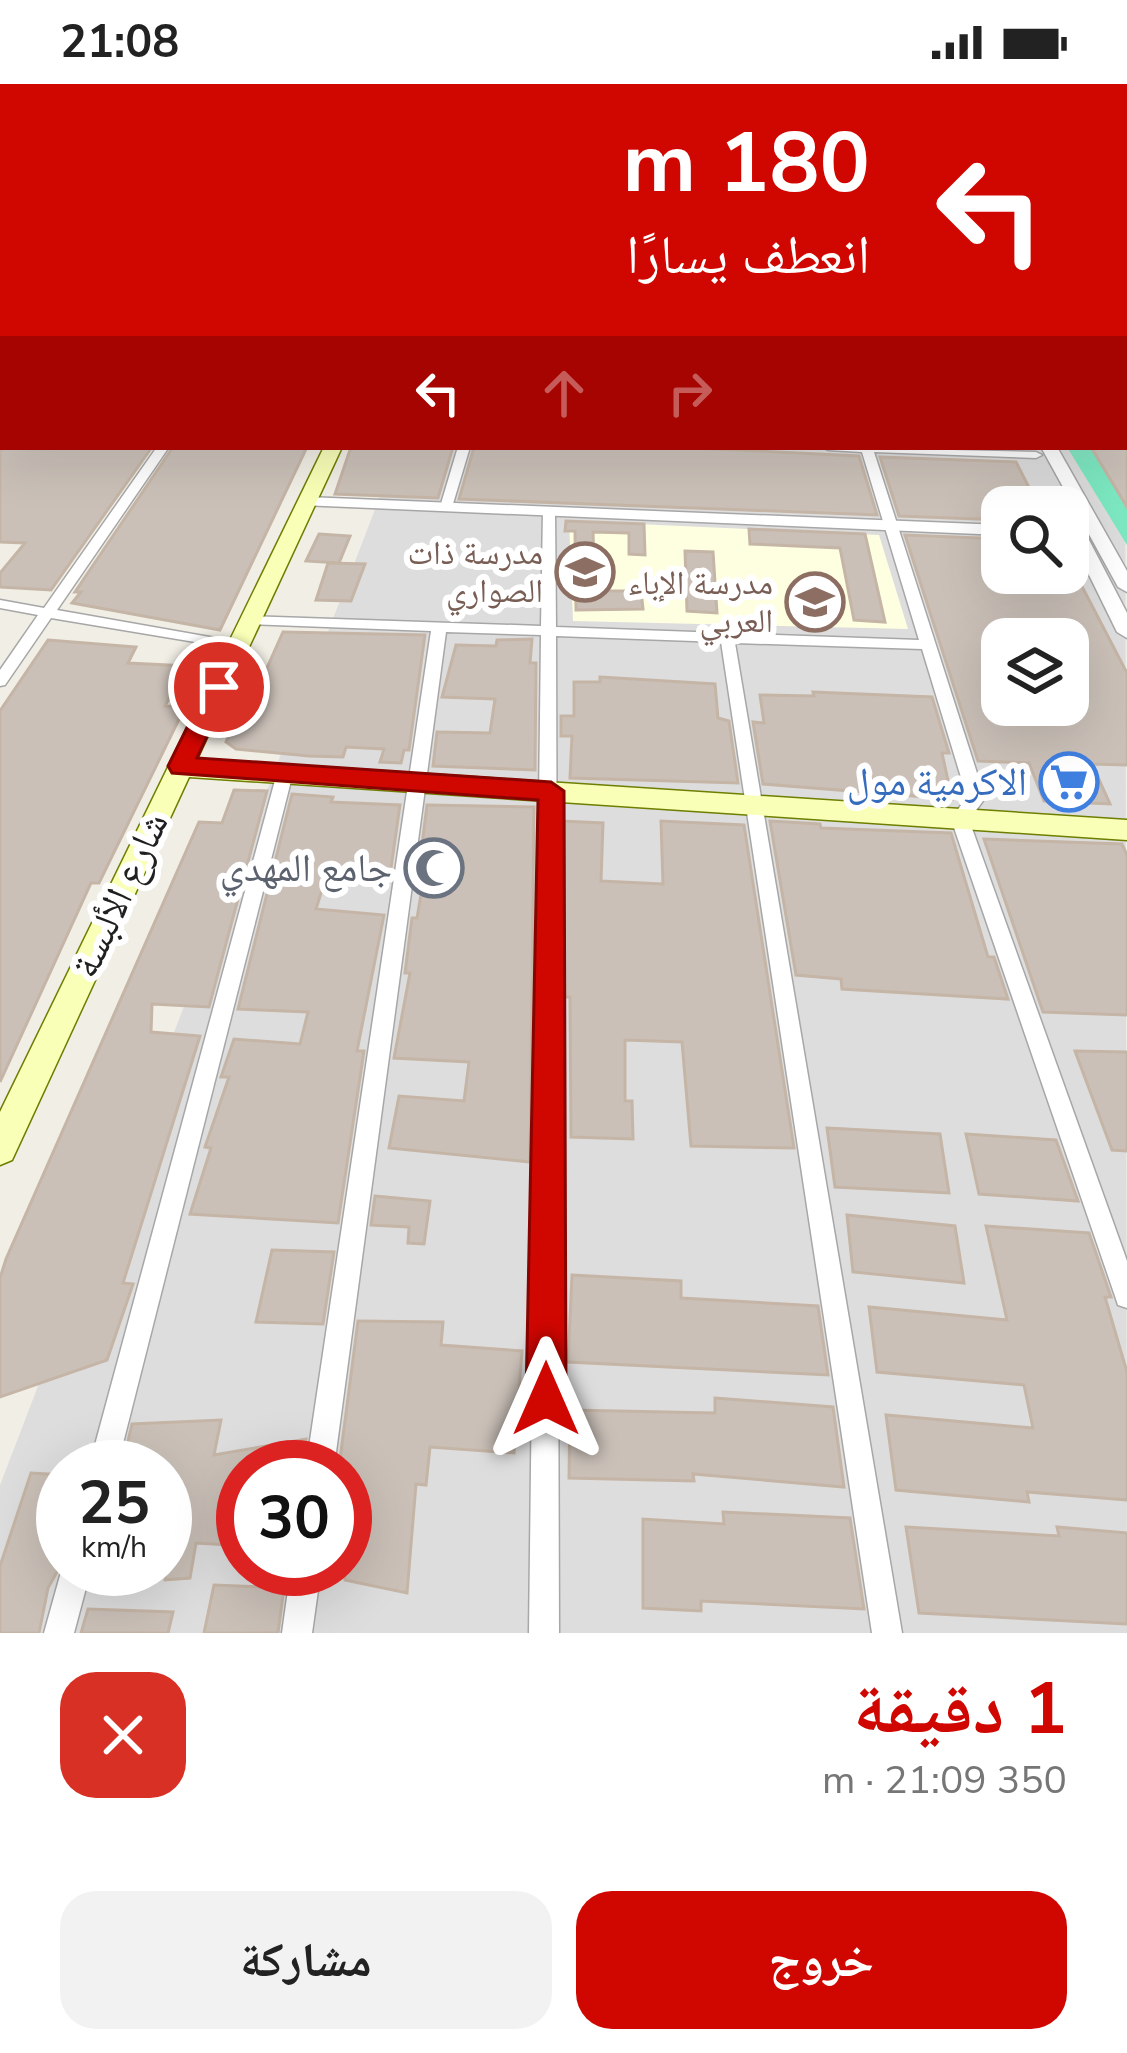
<!DOCTYPE html>
<html lang="ar">
<meta charset="utf-8">
<style>
body{margin:0;font-family:"Nunito Sans","Noto Naskh Arabic",sans-serif;background:#f2f2f2;color:#222;direction:rtl;height:100vh;display:flex;flex-direction:column;font-size:45px;white-space:nowrap}
*{box-sizing:border-box;margin:0}
p{font-size:39px;color:#767676}
.icon{flex:none;width:66px;height:66px;fill:none;stroke:currentColor;stroke-width:2;stroke-linecap:round;stroke-linejoin:round}
.map{position:relative;height:1549px;overflow:hidden;direction:ltr}
.details{display:flex;flex-direction:column;background:#fff;flex:1}
.details>*{flex:none}
.top-card{position:absolute;left:0px;top:0px;width:1128px;height:366px;box-shadow:0 12px 48px #0002;direction:rtl;background:#d00600;color:#fff;overflow:hidden}
.buttons{position:absolute;left:981px;top:402px;display:grid;gap:24px}
.buttons a{display:grid;place-items:center;width:108px;height:108px;border-radius:24px;background:#fff;box-shadow:0 12px 48px #0002;font-size:60px}
.speed{position:absolute;left:36px;top:1356px;display:flex;gap:24px;font-size:60px;font-weight:700;text-align:center}
.speed>*{display:grid;place-content:center;width:156px;height:156px;border-radius:50%;background:#fff;box-shadow:0 12px 48px #0002;line-height:1}
.speed small{font-size:30px;font-weight:400}
.speed .limit{border:18px solid #d22;background:#fff;color:#111}
.pin{position:absolute;display:grid;place-items:center;width:102px;height:102px;color:#fff;margin:-51px;border:6px solid #fff;border-radius:50%;box-shadow:0 3px 12px #0007}
.me{position:absolute;width:132px;margin:-66px;rotate:0deg;stroke-linejoin:round;filter:drop-shadow(0 0 9px #0008)}
.turn{display:flex;align-items:center;gap:42px;height:252px;padding:0 60px;font-size:54px}
.turn .icon{width:156px;height:156px;stroke-width:2.5}
.turn b{display:block;font-size:84px;line-height:102px}
.lanes{display:flex;align-items:center;height:114px;padding:0 60px;background:#0003;justify-content:center;gap:60px;direction:ltr}
.lanes .off{opacity:.35}
.round{display:grid;place-items:center;flex:none;width:126px;height:126px;border-radius:36px;background:#f2f2f2}
.overview{display:flex;align-items:center;justify-content:space-between;height:204px;padding:0 60px}
h1{font-size:72px;font-weight:700;line-height:90px;color:#d00600}
.button{display:flex;gap:24px;margin-top:auto;padding:24px 60px}
.button a{flex:1;height:138px;border-radius:36px;background:#d00600;color:#fff;font-size:48px;font-weight:700;line-height:138px;text-align:center}
.button a+a{background:#f2f2f2;color:#222}
.status{display:flex;justify-content:space-between;align-items:center;height:84px;padding:0 60px;background:#fff;direction:ltr}
.status svg{height:33px;fill:currentColor}
.map>svg:first-child{display:block}
.residential{fill:#dedddd;fill-rule:evenodd}
.education{fill:#feffe1}
.pitch{fill:#7ce8c1}
.building{fill:#cac0b8;stroke:#c5b5a6;stroke-width:3;fill-rule:evenodd}
.lines{fill:none;stroke-linecap:round;stroke-linejoin:round}
.minor-casing{stroke:#a7a7a7;stroke-width:3}
.tertiary-casing{stroke:#a7a7a7;stroke-width:3}
.secondary-casing{stroke:#6d7e00;stroke-width:3}
.minor{fill:#fff;fill-rule:evenodd}
.tertiary{fill:#fff;fill-rule:evenodd}
.secondary{fill:#f9ffb6;fill-rule:evenodd}
.route{fill:#d00600;stroke:#870400;stroke-width:3}
.labels{text-anchor:middle;dominant-baseline:central;stroke-width:12;stroke-linejoin:round;paint-order:stroke}
.far-education-label{font-size:33px;fill:#785e54;stroke:#fff;text-anchor:end}
.shop-label{font-size:39px;fill:#366cbe;stroke:#fff;text-anchor:end}
.worship-label{font-size:39px;fill:#5b616d;stroke:#fff;text-anchor:end}
.street-label{font-size:39px;fill:#202020;stroke:#fff}
</style>
<div class="status"><b>21:08</b><svg viewBox="0 0 49 12"><path d="M0 12V9h3v3zM5 12V6h3v6zM10 12V3h3v9zM15 12V0h3v12zM26 1h20v11H26zM47 4h2v5h-2z"/></svg></div>
<div class="map">
<svg width="1127" height="1549" viewBox="0 0 1127 1549">
<rect width="100%" height="100%" fill="#f1eee5"/>
<path class="residential" d="M1125 166 1127 1549H0V1401L399 363H1125ZM1002 423H1068V489H1002ZM1002 555H1068V621H1002ZM63 1383H165V1485H63ZM243 1383H345V1485H243Z"/>
<path class="education" d="M569 437 879 451 908 545 573 537Z"/>
<path class="pitch" d="M1125 166H1127V461L1067 363H1125Z"/>
<g class="building">
<path d="M7 363H152L51 506 0 503V489L25 459 0 458V367Z"/>
<path d="M173 363H307L220 546 72 519 81 508H75Z"/>
<path d="M351 363H453L438 414 335 410Z"/>
<path d="M474 363 695 364 859 372 877 431 459 415Z"/>
<path d="M1091 363H1127V423Z"/>
<path d="M880 373 1016 378 1039 423H1002V436L899 432Z"/>
<path d="M566 437 644 440 645 471 629 470V449L593 448 595 507H641L643 525 576 526 575 447H565Z"/>
<path d="M749 445 865 450 885 538 854 536 840 464 750 460Z"/>
<path d="M319 450 350 452 339 479 306 477Z"/>
<path d="M905 451 1002 455V489H1075L1127 589V681L1092 680 1110 720 1044 717 1029 679 978 677ZM1002 555H1068V621H1002Z"/>
<path d="M685 467 713 468 717 529 687 527Z"/>
<path d="M328 479 365 480 351 517 316 516Z"/>
<path d="M283 548 425 551 409 666H404L401 679 380 678 384 665 346 663 343 673 309 672 236 665 226 658 259 586H266Z"/>
<path d="M532 555 530 579H536L535 686 433 682 437 648 490 649 495 615 442 613 456 561 496 562 497 556Z"/>
<path d="M48 556 136 563 128 579 186 582 165 622 185 623 99 799H91L0 998V627Z"/>
<path d="M600 593 715 600 718 634 729 637 738 699 570 694 572 652H561V632H574V598H600Z"/>
<path d="M813 608 932 613 949 669H942L952 715 763 700 753 638 764 639 760 611 814 612Z"/>
<path d="M234 706 267 707 209 923 152 920 151 948 200 952 123 1199 133 1200 107 1276 0 1313V1194L6 1175 199 738 222 739Z"/>
<path d="M292 710 333 713 331 718 400 721 389 798 326 793 316 825 384 831 357 967H364L338 1139 190 1130 211 1064 205 1063 229 993H221L234 955 300 960 308 928 238 925Z"/>
<path d="M427 721 534 723 530 1078 389 1064 399 1012 464 1017 469 978 394 974 410 889H405L412 834H417L424 793H418Z"/>
<path d="M561 737 603 739 601 797 663 800 661 737 744 741 794 1064 691 1062 682 958 625 956V1017H632L633 1055 571 1053 570 913H562Z"/>
<path d="M770 737 820 740 821 744 951 749 988 873H994L1008 915 842 905 841 895 796 891Z"/>
<path d="M984 755 1122 760 1127 771V931L1043 928Z"/>
<path d="M1075 967 1127 968V1067L1112 1066Z"/>
<path d="M827 1044 940 1050 949 1109 835 1103Z"/>
<path d="M966 1050 1056 1056 1078 1117 979 1110Z"/>
<path d="M375 1112 430 1117 424 1160 408 1159 409 1143 371 1141Z"/>
<path d="M847 1131 955 1142 964 1199 853 1188Z"/>
<path d="M986 1142 1089 1149 1111 1213H1105L1127 1288V1416L1027 1408 1029 1418 896 1406 886 1331 1033 1344 1024 1301 877 1288 869 1223 1007 1236Z"/>
<path d="M272 1166 334 1168 323 1240 256 1238Z"/>
<path d="M572 1191 681 1197V1214L818 1222 828 1291 568 1278Z"/>
<path d="M358 1237 443 1238 441 1261 522 1267 514 1369 430 1363 426 1401 416 1400 407 1509 345 1496V1383H339Z"/>
<path d="M715 1314 833 1323 844 1403 693 1390 694 1397 569 1394 570 1326 715 1329Z"/>
<path d="M221 1336 214 1371 306 1355 302 1383H243V1462L196 1459 190 1494 165 1496V1383H122L132 1340Z"/>
<path d="M31 1389 63 1391V1477L48 1504 39 1549H0V1482Z"/>
<path d="M723 1428 850 1434 864 1525 701 1517V1527L643 1524V1435L724 1440Z"/>
<path d="M906 1443 1059 1452 1057 1443 1127 1449V1540L919 1529Z"/>
<path d="M214 1501 284 1504 278 1549H204Z"/>
<path d="M88 1525 173 1528 168 1549H81Z"/>
</g>
<g class="lines">
<defs>
<g id="minor">
<path d="M3 191V198L0 199V192Z"/>
<rect x="0" y="300" width="3" height="6"/>
<rect x="0" y="352" width="3" height="10"/>
<path d="M157 363H169L57 526 238 558 245 563 243 566 51 534 5 601 0 602V586L38 531 0 524V516L44 524Z"/>
<path d="M458 363H470L452 423 446 427 440 423Z"/>
<path d="M822 363 1036 368 1042 371 1036 374 874 368 985 714 969 736 1127 1177V1224L1118 1221 1115 1212 951 735 967 713 922 565 735 559 902 1549H872L721 558 556 552 559 1549H529L541 551 446 548 334 1383H306L431 547 250 540 243 536 250 532 541 542 543 427 549 423 555 427 556 543 919 556 862 368 828 366Z"/>
<path d="M285 683 293 689 117 1383H89L277 689Z"/>
<path d="M63 1481V1485H91L74 1549H44Z"/>
<path d="M291 1485H321L312 1549H282Z"/>
</g>
<g id="tertiary">
<rect x="0" y="166" width="3" height="6"/>
<path d="M1041 363H1057L1127 487V508L1118 503Z"/>
<path d="M307 413 1002 441V451L301 421 299 418Z"/>
<path d="M1068 426 1076 431 1127 529V554L1117 548 1068 448Z"/>
</g>
<path id="secondary" d="M324 363H342L197 675 1127 736V756L189 693 12 1076 0 1081V1028Z"/>
</defs>
<use href="#minor" class="minor-casing"/>
<use href="#tertiary" class="tertiary-casing"/>
<use href="#secondary" class="secondary-casing"/>
<use href="#minor" class="minor"/>
<use href="#tertiary" class="tertiary"/>
<use href="#secondary" class="secondary"/>
</g>
<linearGradient id="sky" x2="0" y2="1"><stop stop-color="#8cc0e6"/><stop offset="0.43" stop-color="#f9f7f3"/><stop offset="1" stop-color="#f9f7f3" stop-opacity="0"/></linearGradient>
<rect width="1127" height="383" fill="url(#sky)"/>
<path class="route" d="M219 595 230 603 197 674 551 698 564 707 566 1315 560 1329 546 1335 532 1329 526 1315 538 716 172 689 168 682 207 603Z"/>
<defs>
<symbol id="school-ring" viewBox="-11 -11 22 22"><circle r="9.5" fill="#fff" stroke="#8d6e63" stroke-width="1.5"/><path d="M0-5L7-2L0 1L-7-2ZM-4 1L0 2.5L4 1V4Q0 6-4 4Z" fill="#8d6e63"/></symbol>
<symbol id="supermarket-ring" viewBox="-11 -11 22 22"><circle r="9.5" fill="#fff" stroke="#3f7fe0" stroke-width="1.5"/><path d="M-6-5.5h2.5l.6 2H6L4.5 2H-2.5L-4.4-4H-6ZM-1.5 3.2a1.3 1.3 0 1 0 .1 0ZM3 3.2a1.3 1.3 0 1 0 .1 0Z" fill="#3f7fe0"/></symbol>
<symbol id="mosque-ring" viewBox="-11 -11 22 22"><circle r="9.5" fill="#fff" stroke="#6b7280" stroke-width="1.5"/><path d="M3.5-4.9A6 6 0 1 0 3.5 4.9A5 5 0 1 1 3.5-4.9Z" fill="#6b7280"/></symbol>
</defs>
<g fill-rule="evenodd">
<use href="#school-ring" x="552" y="455" width="66" height="66"/>
<use href="#school-ring" x="782" y="485" width="66" height="66"/>
<use href="#supermarket-ring" x="1036" y="665" width="66" height="66"/>
<use href="#mosque-ring" x="401" y="751" width="66" height="66"/>
</g>
<g class="labels">
<g class="far-education-label">
<text x="543" y="469">مدرسة ذات<tspan x="543" dy="38">الصواري</tspan></text>
<text x="773" y="499">مدرسة الإباء<tspan x="773" dy="38">العربي</tspan></text>
</g>
<g class="shop-label">
<text x="1027" y="698">الاكرمية مول</text>
</g>
<g class="worship-label">
<text x="392" y="784">جامع المهدي</text>
</g>
<g class="street-label">
<text transform="translate(120 811) rotate(-65)">شارع الألبسة</text>
</g>
</g>
</svg>
<div class="buttons">
<a><svg class="icon" aria-label="search" viewBox="0 0 24 24"><circle cx="10" cy="10" r="6"/><path d="M15 15l6 6"/></svg></a>
<a><svg class="icon" aria-label="layers" viewBox="0 0 24 24"><path d="M12 4l9 5-9 5-9-5zM3 14l9 5 9-5"/></svg></a>
</div>
<div class="speed"><div>25<small>km/h</small></div><div class="limit">30</div></div>
<div class="pin" style="left:219px;top:603px;background:#d93025"><svg class="icon" aria-label="arrive" viewBox="0 0 24 24"><path d="M6 21V4h12l-3 4 3 4H6"/></svg></div>
<svg class="me" style="left:546px;top:1315px" viewBox="-20 -20 40 40"><path d="M0-17L14 15 0 8-14 15z" fill="#d00600" stroke="#fff" stroke-width="4"/></svg>
<div class="top-card">
<div class="turn"><svg class="icon" aria-label="left" viewBox="0 0 24 24"><path d="M17 20v-9H6M10 6l-5 5 5 5"/></svg><div><b>180 m</b>انعطف يسارًا</div></div>
<div class="lanes"><svg class="icon" aria-label="left" viewBox="0 0 24 24"><path d="M17 20v-9H6M10 6l-5 5 5 5"/></svg><svg class="icon off" aria-label="ahead" viewBox="0 0 24 24"><path d="M12 20V5M6 11l6-6 6 6"/></svg><svg class="icon off" aria-label="right" viewBox="0 0 24 24"><path d="M7 20v-9h11M14 6l5 5-5 5"/></svg></div>
</div>
</div>
<section class="details">
<div class="overview"><div><h1>1 دقيقة</h1><p>350 m · 21:09</p></div><a class="round" style="background:#d93025;color:#fff"><svg class="icon" aria-label="close" viewBox="0 0 24 24"><path d="M6 6l12 12M18 6L6 18"/></svg></a></div>
<div class="button"><a>خروج</a><a>مشاركة</a></div>
</section>
